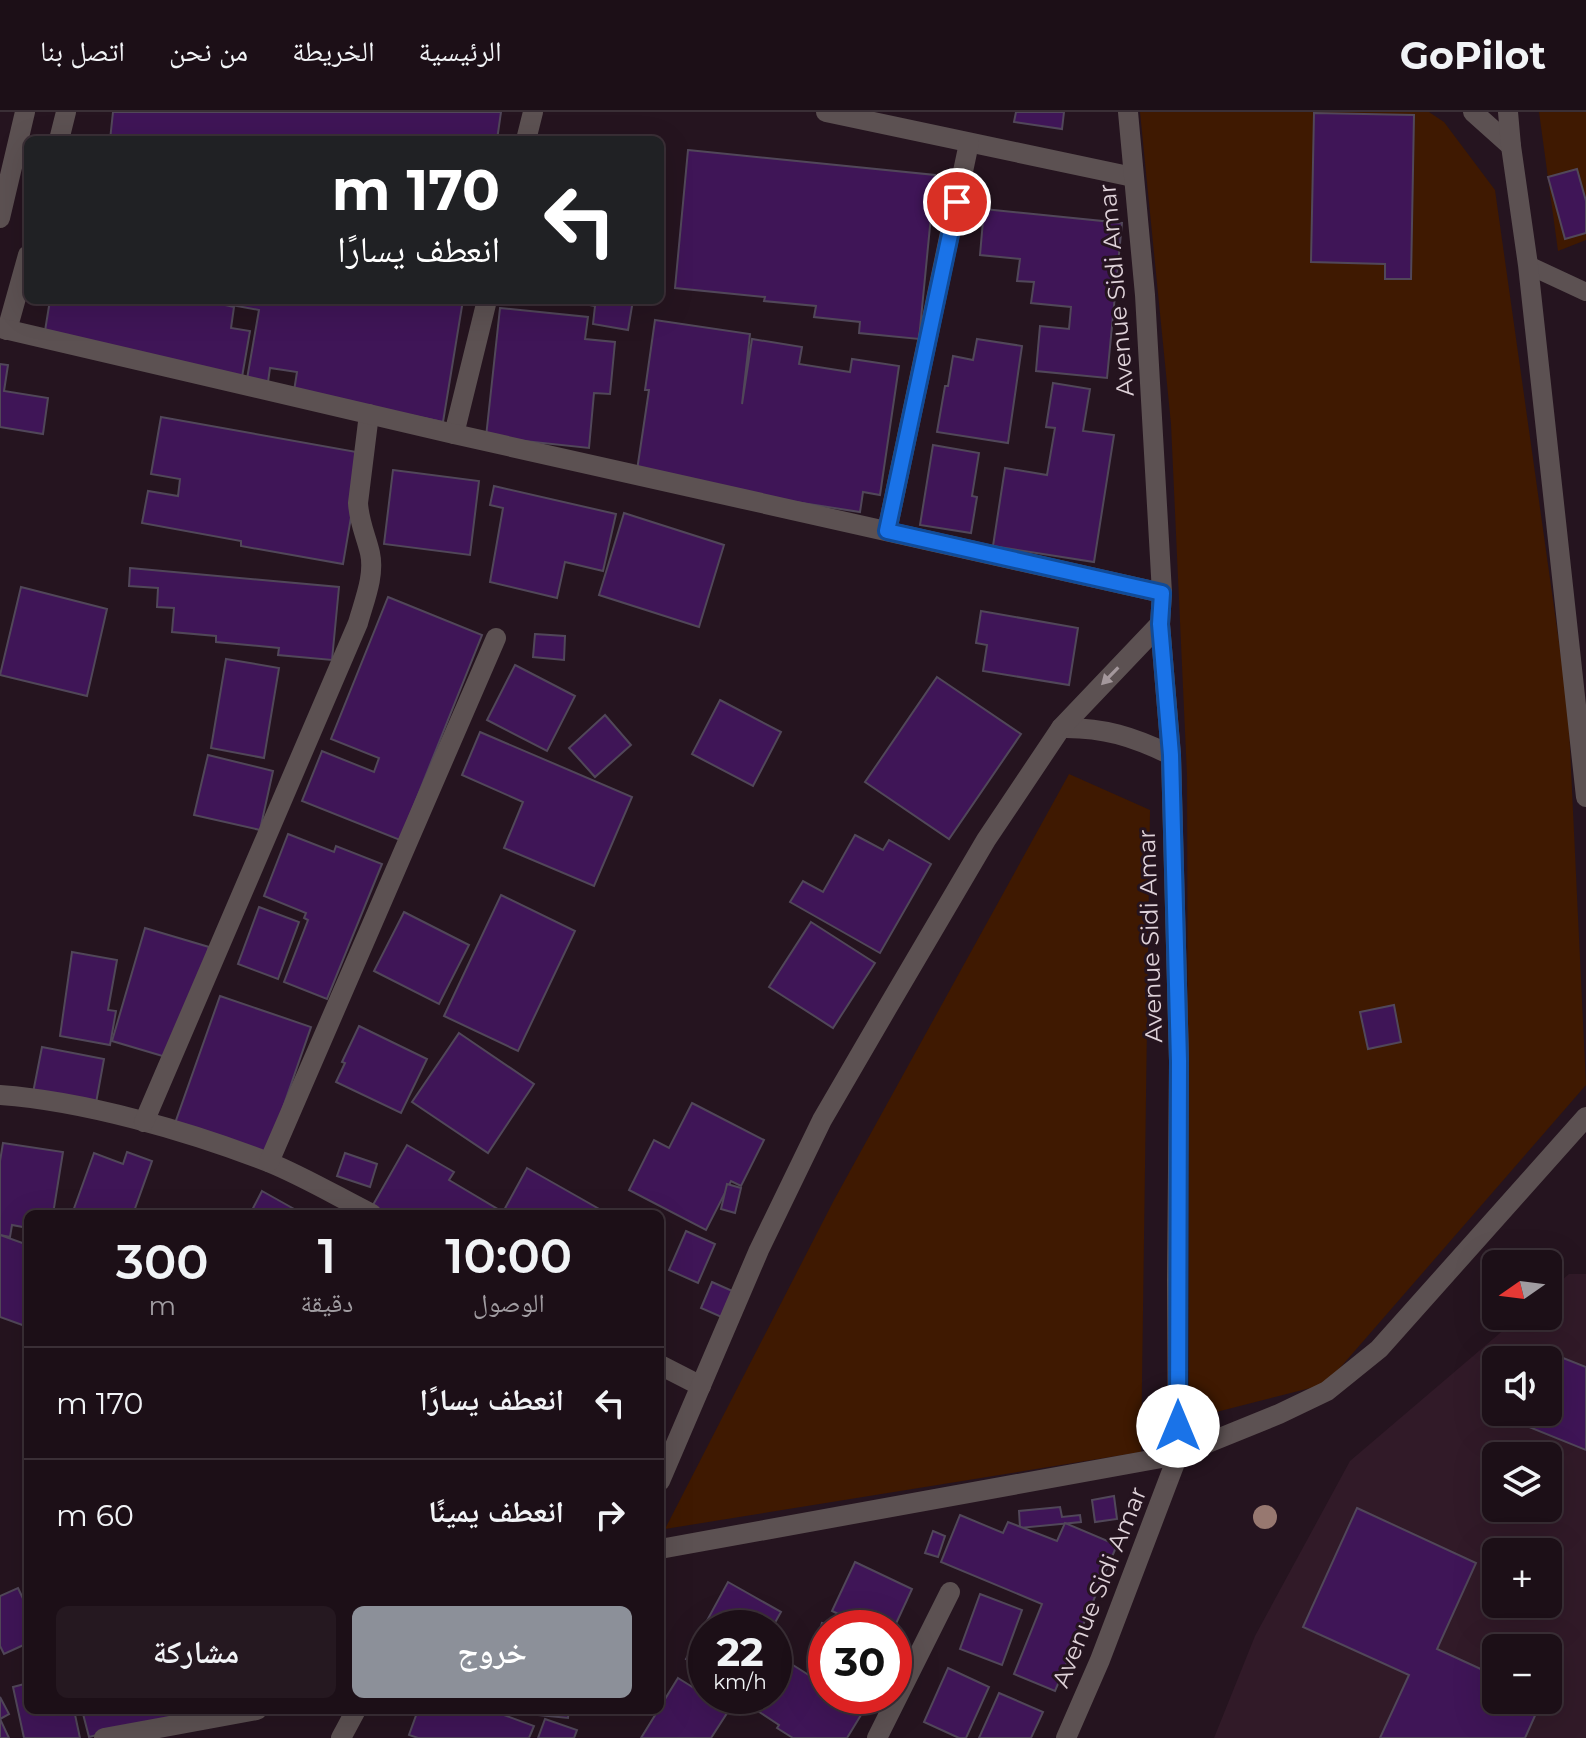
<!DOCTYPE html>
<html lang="ar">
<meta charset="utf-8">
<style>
body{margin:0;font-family:Montserrat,"Noto Naskh Arabic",sans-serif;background:#251820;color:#f1f3f6;direction:rtl;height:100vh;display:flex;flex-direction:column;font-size:30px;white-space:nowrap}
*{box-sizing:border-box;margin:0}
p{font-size:26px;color:#a09ca1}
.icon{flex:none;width:44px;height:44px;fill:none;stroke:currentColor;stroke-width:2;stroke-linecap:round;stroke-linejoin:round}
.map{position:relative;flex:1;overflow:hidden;direction:ltr}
.sheet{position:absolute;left:24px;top:1098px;width:640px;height:504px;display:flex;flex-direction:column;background:#1c0f17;border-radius:12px;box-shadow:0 8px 32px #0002,0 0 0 2px #3a2f36;direction:rtl}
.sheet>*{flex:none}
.top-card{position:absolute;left:24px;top:24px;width:640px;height:168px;border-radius:12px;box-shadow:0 8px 32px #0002,0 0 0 2px #3a2f36;direction:rtl;background:#202124;color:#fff;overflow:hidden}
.needle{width:52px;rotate:256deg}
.controls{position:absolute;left:1482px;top:1138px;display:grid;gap:16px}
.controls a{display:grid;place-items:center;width:80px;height:80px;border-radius:12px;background:#1c0f17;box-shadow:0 8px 32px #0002,0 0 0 2px #3a2f36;font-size:40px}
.speed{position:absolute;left:688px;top:1498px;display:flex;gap:16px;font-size:40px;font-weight:700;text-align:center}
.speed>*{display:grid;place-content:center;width:104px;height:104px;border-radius:50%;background:#1c0f17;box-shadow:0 8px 32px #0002,0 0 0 2px #3a2f36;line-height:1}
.speed small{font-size:20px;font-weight:400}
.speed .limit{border:12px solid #d22;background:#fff;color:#111}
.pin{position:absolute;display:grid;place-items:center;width:68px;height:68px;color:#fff;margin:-34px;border:4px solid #fff;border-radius:50%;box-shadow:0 2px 8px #0007}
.me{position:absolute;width:88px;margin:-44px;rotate:0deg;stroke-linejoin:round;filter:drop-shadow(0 0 6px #0008)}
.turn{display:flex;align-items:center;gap:28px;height:168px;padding:0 32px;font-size:36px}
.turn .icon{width:104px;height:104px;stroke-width:2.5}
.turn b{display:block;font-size:56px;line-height:68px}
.eta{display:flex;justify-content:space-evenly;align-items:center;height:136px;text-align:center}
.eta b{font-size:48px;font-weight:600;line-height:56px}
.cta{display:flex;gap:16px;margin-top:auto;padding:16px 32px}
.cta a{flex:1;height:92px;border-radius:12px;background:#8c9099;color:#fff;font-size:32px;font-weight:600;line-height:92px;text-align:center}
.cta a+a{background:#251820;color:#f1f3f6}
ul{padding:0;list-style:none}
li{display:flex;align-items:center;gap:24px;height:112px;padding:0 32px;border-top:2px solid #3a2f36}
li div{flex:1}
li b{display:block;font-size:30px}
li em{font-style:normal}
header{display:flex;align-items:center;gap:48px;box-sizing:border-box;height:112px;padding:0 40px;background:#1c0f17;border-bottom:2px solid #3a2f36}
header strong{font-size:38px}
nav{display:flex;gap:44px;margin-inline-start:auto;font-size:28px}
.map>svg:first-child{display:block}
.built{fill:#311a28;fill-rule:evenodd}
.green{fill:#3f1901}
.building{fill:#3f1557;stroke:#514759;stroke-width:2}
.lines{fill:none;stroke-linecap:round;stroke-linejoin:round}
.service{stroke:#5c5152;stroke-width:18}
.minor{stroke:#5c5152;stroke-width:20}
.tertiary{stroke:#5c5152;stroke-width:20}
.tree{fill:#977870}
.oneway{fill:#a4989c}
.route-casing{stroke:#114b97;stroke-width:20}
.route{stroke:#1a73e8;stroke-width:14}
.labels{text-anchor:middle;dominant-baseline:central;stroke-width:6;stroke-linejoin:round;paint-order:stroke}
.street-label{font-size:24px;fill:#dfd2d9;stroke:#25141f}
</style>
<header>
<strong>GoPilot</strong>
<nav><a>الرئيسية</a><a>الخريطة</a><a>من نحن</a><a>اتصل بنا</a></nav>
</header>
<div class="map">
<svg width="1586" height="1626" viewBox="0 0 1586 1626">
<rect width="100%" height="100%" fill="#25141f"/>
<path class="built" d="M1569 1162H1586V1626H1214L1255 1524 1350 1349 1520 1204H1548V1180ZM1496 1248H1548V1300H1496ZM1496 1344H1548V1396H1496ZM1496 1440H1548V1492H1496ZM1496 1536H1548V1588H1496Z"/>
<g class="green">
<path d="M1140 0H1429L1444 10 1495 78 1568 594 1586 973 1326 1272 1189 1307 1187 663 1171 312Z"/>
<path d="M1539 0H1586V128L1558 139Z"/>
<path d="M1069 662 1150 698 1141 1340 665 1417 834 1088Z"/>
</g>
<g class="building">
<path d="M113 0H501L497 28H110Z"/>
<path d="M1016 0H1064L1062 17 1014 10Z"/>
<path d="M1314 1 1414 3 1411 167H1385V152L1311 150Z"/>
<path d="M688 38 935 63 919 227 859 221 860 210 814 205 816 194 764 189 765 185 675 176Z"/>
<path d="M1577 57 1586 89V121L1565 127 1548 65Z"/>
<path d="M984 97 1122 111 1107 266 1036 259 1040 214 1069 217 1071 195 1031 191 1034 170 1017 169 1020 147 980 143Z"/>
<path d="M50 188H203L234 195 231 216 250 219 242 265 44 225Z"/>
<path d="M216 188H463L443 310 294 279 297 260 270 256 268 270 247 267 259 198 215 190Z"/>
<path d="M633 188 628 218 593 212 595 194 567 189Z"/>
<path d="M500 196 588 205 585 227 615 230 610 282 594 281 589 336 486 325Z"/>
<path d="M655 208 750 222 742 292 752 227 802 235 799 252 850 260 852 247 899 254 880 383 863 380 860 400 636 365 649 278H645Z"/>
<path d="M977 227 1022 234 1008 331 937 320 945 274H948L953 244 973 248Z"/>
<path d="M0 252 8 253 4 279 48 286 43 322 0 315Z"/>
<path d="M1053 271 1090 277 1083 319 1114 323 1094 450 993 434 1005 356 1047 363 1055 316 1046 315Z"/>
<path d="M161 305 362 341 343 452 241 434V429L142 411 148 379 178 384 180 367 151 362Z"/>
<path d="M933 333 979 341 972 384 977 385 971 421 920 413Z"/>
<path d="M393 358 479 369 470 443 384 432Z"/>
<path d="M494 374 616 402 603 459 565 450 557 486 490 470 503 396 490 393Z"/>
<path d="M624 401 724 433 699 515 599 483Z"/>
<path d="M130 456 339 475 332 548 278 543 279 536 216 530V524L172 520 174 496 157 495 158 476 129 474Z"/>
<path d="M21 475 107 497 87 584 0 563Z"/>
<path d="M388 485 482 523 400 728 302 689 322 639 374 660 379 646 331 627Z"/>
<path d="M981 499 1078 516 1069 573 983 559 987 533 976 531Z"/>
<path d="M535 522 565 524 564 548 533 545Z"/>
<path d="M226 547 279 556 264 646 211 636Z"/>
<path d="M515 553 575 584 547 639 487 608Z"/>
<path d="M937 565 1021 622 949 727 865 670Z"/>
<path d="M720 588 781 620 753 674 692 642Z"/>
<path d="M605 603 631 633 595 665 569 636Z"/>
<path d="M480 620 632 685 594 774 504 736 523 690 462 663Z"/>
<path d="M208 643 273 659 260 718 194 703Z"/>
<path d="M288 722 334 740 336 734 382 752 327 887 284 870 308 808 304 806 306 801 264 784Z"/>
<path d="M855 723 883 738 889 728 931 752 880 841 790 790 803 769 823 780Z"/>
<path d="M501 783 575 819 518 939 444 904Z"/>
<path d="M259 795 299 810 278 867 238 852Z"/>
<path d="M404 800 469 833 439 892 374 859Z"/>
<path d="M811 810 875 851 833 916 769 875Z"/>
<path d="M145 816 209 835 176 948 112 929Z"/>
<path d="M72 840 117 848 108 898 116 899 110 933 60 924Z"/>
<path d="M220 884 311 915 264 1050 173 1017Z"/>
<path d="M1394 893 1401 930 1368 937 1360 900Z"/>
<path d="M359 914 427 947 401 1001 336 970 345 951 342 950Z"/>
<path d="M459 921 534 972 488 1041 412 990Z"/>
<path d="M42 935 104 947 94 1002 31 991Z"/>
<path d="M692 991 764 1028 741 1074 731 1069 706 1118 629 1078 654 1028 669 1036Z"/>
<path d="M3 1031 63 1040 53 1102H28V1116L12 1113 10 1125 0 1123V1049Z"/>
<path d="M407 1033 454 1060 449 1068 503 1100 527 1056 608 1102H372L369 1100Z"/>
<path d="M127 1040 152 1049 133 1102H72L94 1041 123 1052Z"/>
<path d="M345 1041 377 1052 370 1075 337 1064Z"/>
<path d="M727 1072 741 1076 735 1101 721 1097Z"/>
<path d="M262 1079 303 1102H250Z"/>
<path d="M686 1119 715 1132 698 1171 669 1158Z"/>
<path d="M0 1123 28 1133V1215L0 1205Z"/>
<path d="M712 1170 737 1181 726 1207 701 1196Z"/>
<path d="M1553 1242 1586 1255V1338L1524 1313 1529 1300H1548V1253Z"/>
<path d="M1114 1384 1117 1407 1095 1410 1092 1388Z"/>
<path d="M1060 1395 1062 1405 1080 1403 1081 1410 1020 1416 1019 1399Z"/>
<path d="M1357 1396 1476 1451 1437 1537 1496 1564V1588H1542L1525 1626H1380L1409 1563 1303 1515Z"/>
<path d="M960 1403 1003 1421 1008 1410 1057 1429 1065 1411 1117 1433 1055 1579 1014 1562 1042 1492 941 1450Z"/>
<path d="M933 1419 945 1424 938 1445 925 1441Z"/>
<path d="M855 1450 912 1477 894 1516H868L832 1499Z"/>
<path d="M728 1470 781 1500 772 1516H706V1558L686 1547Z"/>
<path d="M18 1476 28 1497V1531L4 1542 0 1534V1484Z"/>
<path d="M980 1482 1022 1498 1002 1553 960 1537Z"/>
<path d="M822 1511 838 1516H826V1562L808 1556Z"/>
<path d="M774 1541 826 1574V1584H842L864 1598 847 1626H793L777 1616 779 1613 741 1588 744 1584H774Z"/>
<path d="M948 1556 989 1575 966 1626H959L924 1610Z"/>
<path d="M678 1566 729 1598 711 1626H641Z"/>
<path d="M28 1571V1598H74L80 1626H24L13 1575Z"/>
<path d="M999 1581 1043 1600 1031 1626H979Z"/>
<path d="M0 1585 9 1602 0 1607Z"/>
<path d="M82 1598H173L175 1604 89 1625Z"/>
<path d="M418 1598H490L534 1614 529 1626H418L409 1623Z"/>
<path d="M540 1598H569L568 1606 539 1603Z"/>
<path d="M0 1607 9 1626H0Z"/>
<path d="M545 1607 577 1618 574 1626H538Z"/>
</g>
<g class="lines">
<path class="service" d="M1528 153 1586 180"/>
<g class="minor">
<path d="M826 0 1133 65"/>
<path d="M1473 0 1511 34"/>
<path d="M1508 0 1511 34 1528 153 1586 685"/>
<path d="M59 28 66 0"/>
<path d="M526 28 533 0"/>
<path d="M0 106 25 0"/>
<path d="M7 218 28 143"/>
<path d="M454 322 487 188"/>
<path d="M887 419 969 31"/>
<path d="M1061 616C1103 615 1134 625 1171 643"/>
<path d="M0 983C84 989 188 1019 268 1050 303 1064 338 1085 372 1102"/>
<path d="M144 1010 358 511C364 489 375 464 370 441 366 424 359 410 358 391L369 302"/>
<path d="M269 1050 496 526"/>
<path d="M660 1253 701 1274"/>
<path d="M660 1369 759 1138 822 1008 886 898 986 728 1061 616 1160 512"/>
<path d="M660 1437 1178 1343 1279 1302 1327 1279 1379 1237 1586 1005"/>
<path d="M104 1626 257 1598"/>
<path d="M341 1626 356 1598"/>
<path d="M877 1626 950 1480"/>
<path d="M1066 1626 1100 1548 1178 1343 1177 1168 1179 949 1171 643 1160 512 1162 481"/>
</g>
<path class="tertiary" d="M0 216 454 322 1162 481 1145 183 1128 0"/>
</g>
<circle class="tree" cx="1265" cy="1405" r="12"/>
<defs><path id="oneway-solid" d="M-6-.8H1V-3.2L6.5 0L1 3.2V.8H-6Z" transform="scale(2)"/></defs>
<use class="oneway" href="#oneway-solid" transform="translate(1110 564) rotate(134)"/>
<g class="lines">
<defs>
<path id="route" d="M957 90 887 419 1162 481 1160 512 1171 643 1179 949 1178 1314"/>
</defs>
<use href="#route" class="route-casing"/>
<use href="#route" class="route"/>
</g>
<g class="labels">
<g class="street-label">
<text transform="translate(1116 178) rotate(-95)">Avenue Sidi Amar</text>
<text transform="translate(1150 824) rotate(-92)">Avenue Sidi Amar</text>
<text transform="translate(1099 1475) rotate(-68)">Avenue Sidi Amar</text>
</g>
</g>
</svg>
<div class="controls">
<a><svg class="needle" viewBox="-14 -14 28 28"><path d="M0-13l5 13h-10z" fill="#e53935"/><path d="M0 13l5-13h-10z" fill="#a09ca1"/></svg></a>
<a><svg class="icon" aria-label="sound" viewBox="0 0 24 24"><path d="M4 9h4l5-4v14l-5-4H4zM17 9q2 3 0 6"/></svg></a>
<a><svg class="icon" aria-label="layers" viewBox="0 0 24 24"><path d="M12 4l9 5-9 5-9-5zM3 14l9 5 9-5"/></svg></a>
<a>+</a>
<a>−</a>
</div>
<div class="speed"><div>22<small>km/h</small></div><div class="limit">30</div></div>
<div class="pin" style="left:957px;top:90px;background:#d93025"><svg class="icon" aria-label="arrive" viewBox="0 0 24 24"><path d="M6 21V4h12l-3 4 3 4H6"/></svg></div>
<svg class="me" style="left:1178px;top:1314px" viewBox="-20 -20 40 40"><circle r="19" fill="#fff"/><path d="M0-13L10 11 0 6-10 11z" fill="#1a73e8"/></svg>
<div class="top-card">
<div class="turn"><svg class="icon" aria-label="left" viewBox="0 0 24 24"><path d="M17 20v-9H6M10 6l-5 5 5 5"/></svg><div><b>170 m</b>انعطف يسارًا</div></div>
</div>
<section class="sheet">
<div class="eta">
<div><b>10:00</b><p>الوصول</p></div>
<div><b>1</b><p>دقيقة</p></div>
<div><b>300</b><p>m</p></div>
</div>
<ul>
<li><svg class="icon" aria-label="left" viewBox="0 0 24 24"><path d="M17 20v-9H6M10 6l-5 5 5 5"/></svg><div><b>انعطف يسارًا</b></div><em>170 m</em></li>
<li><svg class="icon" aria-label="right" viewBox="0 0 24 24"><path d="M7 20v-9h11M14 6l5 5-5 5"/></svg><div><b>انعطف يمينًا</b></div><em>60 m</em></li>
</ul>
<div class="cta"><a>خروج</a><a>مشاركة</a></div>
</section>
</div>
